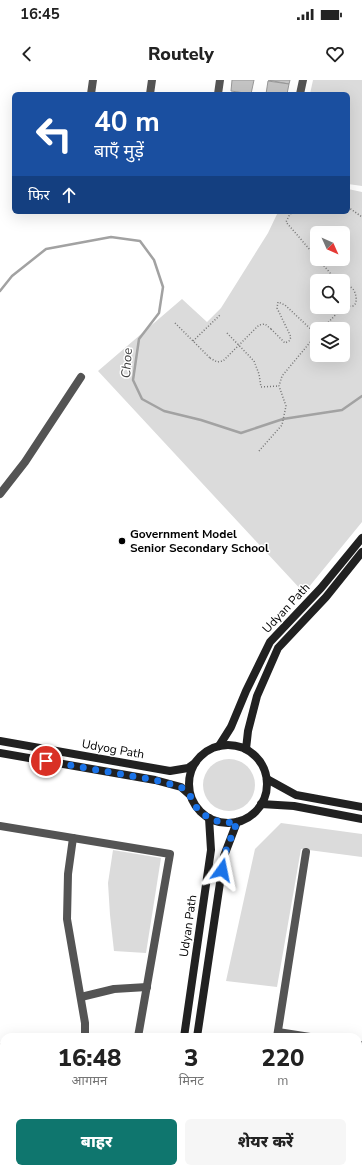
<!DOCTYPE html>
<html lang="hi">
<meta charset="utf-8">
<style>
body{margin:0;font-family:"Nunito Sans","Noto Sans Devanagari",sans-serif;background:#f6f6f6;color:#222;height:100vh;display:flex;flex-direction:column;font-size:15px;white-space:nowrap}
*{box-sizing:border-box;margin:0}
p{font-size:13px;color:#767676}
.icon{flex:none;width:22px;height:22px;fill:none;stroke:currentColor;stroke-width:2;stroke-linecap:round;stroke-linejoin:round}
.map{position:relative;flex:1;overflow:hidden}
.sheet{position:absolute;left:0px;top:953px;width:362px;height:140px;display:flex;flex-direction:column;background:#fff;border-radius:12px 12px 0 0;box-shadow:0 4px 16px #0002}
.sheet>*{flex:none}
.top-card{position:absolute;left:12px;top:12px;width:338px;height:122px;border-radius:6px;box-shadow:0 4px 16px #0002;background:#1a4fa0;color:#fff;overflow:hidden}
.needle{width:26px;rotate:135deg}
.controls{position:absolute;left:310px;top:146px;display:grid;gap:8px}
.controls a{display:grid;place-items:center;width:40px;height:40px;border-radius:6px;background:#fff;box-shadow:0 4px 16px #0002;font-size:20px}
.pin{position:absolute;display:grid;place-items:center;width:34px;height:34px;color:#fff;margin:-17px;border:2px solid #fff;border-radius:50%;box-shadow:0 1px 4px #0007}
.me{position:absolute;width:44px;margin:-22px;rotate:12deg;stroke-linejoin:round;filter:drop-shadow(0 0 3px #0008)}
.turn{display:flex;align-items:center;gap:14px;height:84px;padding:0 16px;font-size:18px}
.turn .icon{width:52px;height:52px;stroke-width:2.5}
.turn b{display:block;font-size:28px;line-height:34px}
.then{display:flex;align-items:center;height:38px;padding:0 16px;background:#0003;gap:8px;font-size:15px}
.eta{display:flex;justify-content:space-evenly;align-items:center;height:68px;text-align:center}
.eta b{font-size:24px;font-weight:800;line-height:28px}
.action{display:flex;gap:8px;margin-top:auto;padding:8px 16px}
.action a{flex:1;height:46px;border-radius:6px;background:#0f766e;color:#fff;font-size:16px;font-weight:800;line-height:46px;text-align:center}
.action a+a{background:#f6f6f6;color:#222}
.status{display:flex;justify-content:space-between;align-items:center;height:28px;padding:0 20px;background:#fff;direction:ltr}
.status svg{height:11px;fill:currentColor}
header{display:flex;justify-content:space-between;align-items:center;height:52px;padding:0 16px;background:#fff;font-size:18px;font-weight:800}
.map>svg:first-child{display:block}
.green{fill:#dbdbdb;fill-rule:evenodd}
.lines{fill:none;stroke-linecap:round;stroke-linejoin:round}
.stream{stroke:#a2a2a2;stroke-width:2.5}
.building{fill:#c4c4c4;stroke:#989898}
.path{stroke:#767676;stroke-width:1.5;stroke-dasharray:1 2;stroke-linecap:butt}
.minor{stroke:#545454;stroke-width:8}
.secondary{stroke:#212121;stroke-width:8}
.path-bridge{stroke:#767676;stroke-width:1.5;stroke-dasharray:1 2;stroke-linecap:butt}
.route{stroke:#1a73e8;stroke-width:7;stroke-dasharray:0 12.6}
.poi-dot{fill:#000;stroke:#fff;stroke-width:1.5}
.labels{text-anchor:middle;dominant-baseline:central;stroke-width:3;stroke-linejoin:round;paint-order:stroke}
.poi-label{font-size:12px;font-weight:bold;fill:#000;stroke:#fff;text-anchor:start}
.street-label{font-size:12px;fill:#000;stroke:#fff}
.water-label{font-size:13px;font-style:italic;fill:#434343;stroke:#fff}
</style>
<div class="status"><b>16:45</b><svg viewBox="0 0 49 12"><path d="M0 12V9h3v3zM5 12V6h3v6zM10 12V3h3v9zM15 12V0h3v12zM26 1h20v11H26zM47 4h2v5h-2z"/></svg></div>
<header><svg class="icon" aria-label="back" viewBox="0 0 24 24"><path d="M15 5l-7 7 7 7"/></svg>Routely<svg class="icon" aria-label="heart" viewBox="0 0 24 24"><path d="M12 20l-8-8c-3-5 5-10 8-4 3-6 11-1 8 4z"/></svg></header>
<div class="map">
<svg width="362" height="1093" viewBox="0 0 362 1093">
<rect width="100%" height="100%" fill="#fff"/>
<g class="green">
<path d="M313 0H362V106L348 104V14H310Z"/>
<path d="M348 109 362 112V442L304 513 98 291 182 219 207 242 221 228 268 153 278 132H348ZM317 153H343V179H317ZM317 201H343V227H317ZM317 249H343V275H317Z"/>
<circle cx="229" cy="705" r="26"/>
<path d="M281 743 362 754V777L301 769 277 907 226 901 255 769Z"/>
<path d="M113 770 161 778 146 873 114 871 110 835 108 803Z"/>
</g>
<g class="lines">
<path class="stream" d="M0 211 12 196 46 169 111 157 140 161 154 180 163 207 159 233 139 259 133 300 142 319 164 331 201 340 241 353 283 339 342 330 362 316"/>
</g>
<g class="building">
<path d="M232 0H254L251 14 231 11Z"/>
<path d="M268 0H290L289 4Z"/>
<path d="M268 1 289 4 287 14H266Z"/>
</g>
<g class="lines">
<g class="path">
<path d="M348 127 362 137"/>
<path d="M294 132 290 134 286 142 317 178"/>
<path d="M318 179 337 201"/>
<path d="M343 215C352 192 362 226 352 226 347 227 345 223 343 219"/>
<path d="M175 243 210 278"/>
<path d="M271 249 285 263 289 261 291 257 277 228 278 222 285 225 316 254"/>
<path d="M322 249 343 227"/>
<path d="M227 253 254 281 259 294 261 307 279 306"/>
<path d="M193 261 220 235"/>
<path d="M259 371 282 345 286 326 279 306 282 296 317 254"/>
</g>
<g class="minor">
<path d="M91 14 93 0"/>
<path d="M150 14 152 0"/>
<path d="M218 14 220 0"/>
<path d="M300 14 303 0"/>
<path d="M0 414 25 382 81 297"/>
<path d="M0 746 170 774 138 957"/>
<path d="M73 758 68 794 67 839 85 943V957"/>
<path d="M81 917 114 909 147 907"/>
<path d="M278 952 310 957"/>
<path d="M277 957 306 772"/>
<path d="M358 965H362"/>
<path d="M0 967 4 968"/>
<path d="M38 1089 62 1093"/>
<path d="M18 1093V1089"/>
<path d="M256 1093 257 1089"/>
</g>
<g class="secondary">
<path d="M0 661 170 691 188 688 195 683"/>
<circle cx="228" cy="704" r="39"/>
<path d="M219 666 231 647 246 611 270 562 321 508 362 458"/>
<path d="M246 669 248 651 257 616 278 568 326 517 362 472"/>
<path d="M0 673 155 700 181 707 190 715"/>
<path d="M267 699 296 715 362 727"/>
<path d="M261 724 294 726 362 739"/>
<path d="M184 957 211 770 209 738"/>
<path d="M197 957 224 776 237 742"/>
<path d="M164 1093V1089"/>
<path d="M177 1093 178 1089"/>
</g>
<path class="path-bridge" d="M210 278 217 282 223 281 259 245 265 244 271 249"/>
</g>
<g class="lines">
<path class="route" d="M46 681 155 700 181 707 190 715 192 721 199 731 209 738 222 743 237 742 224 776 222 790"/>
</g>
<circle class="poi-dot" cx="122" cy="461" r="4"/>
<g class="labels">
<g class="poi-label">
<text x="130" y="454">Government Model<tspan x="130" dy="14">Senior Secondary School</tspan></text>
</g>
<g class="street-label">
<text transform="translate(286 528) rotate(-47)">Udyan Path</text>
<text transform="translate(113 669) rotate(10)">Udyog Path</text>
<text transform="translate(188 846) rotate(-82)">Udyan Path</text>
</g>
<g class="water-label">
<text transform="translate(127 283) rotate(-86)">Choe</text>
</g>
</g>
</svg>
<div class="controls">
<a><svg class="needle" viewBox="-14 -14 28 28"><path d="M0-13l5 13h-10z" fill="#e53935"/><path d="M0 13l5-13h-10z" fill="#767676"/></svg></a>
<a><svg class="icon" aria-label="search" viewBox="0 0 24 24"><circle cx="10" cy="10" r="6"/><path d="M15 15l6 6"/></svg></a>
<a><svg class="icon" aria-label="layers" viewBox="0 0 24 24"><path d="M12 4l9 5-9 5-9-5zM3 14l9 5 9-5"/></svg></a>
</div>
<div class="pin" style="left:46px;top:681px;background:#d93025"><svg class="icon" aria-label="arrive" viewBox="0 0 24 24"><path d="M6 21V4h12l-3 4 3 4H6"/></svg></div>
<svg class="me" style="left:222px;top:790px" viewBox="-20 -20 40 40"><path d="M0-17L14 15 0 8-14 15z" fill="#1a73e8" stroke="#fff" stroke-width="4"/></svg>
<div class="top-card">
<div class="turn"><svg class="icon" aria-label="left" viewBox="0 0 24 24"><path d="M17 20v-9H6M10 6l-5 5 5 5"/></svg><div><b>40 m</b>बाएँ मुड़ें</div></div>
<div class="then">फिर<svg class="icon" aria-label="ahead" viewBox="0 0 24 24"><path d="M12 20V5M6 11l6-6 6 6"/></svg></div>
</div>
<section class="sheet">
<div class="eta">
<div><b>16:48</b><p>आगमन</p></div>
<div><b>3</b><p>मिनट</p></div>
<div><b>220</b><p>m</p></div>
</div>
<div class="action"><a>बाहर</a><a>शेयर करें</a></div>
</section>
</div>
